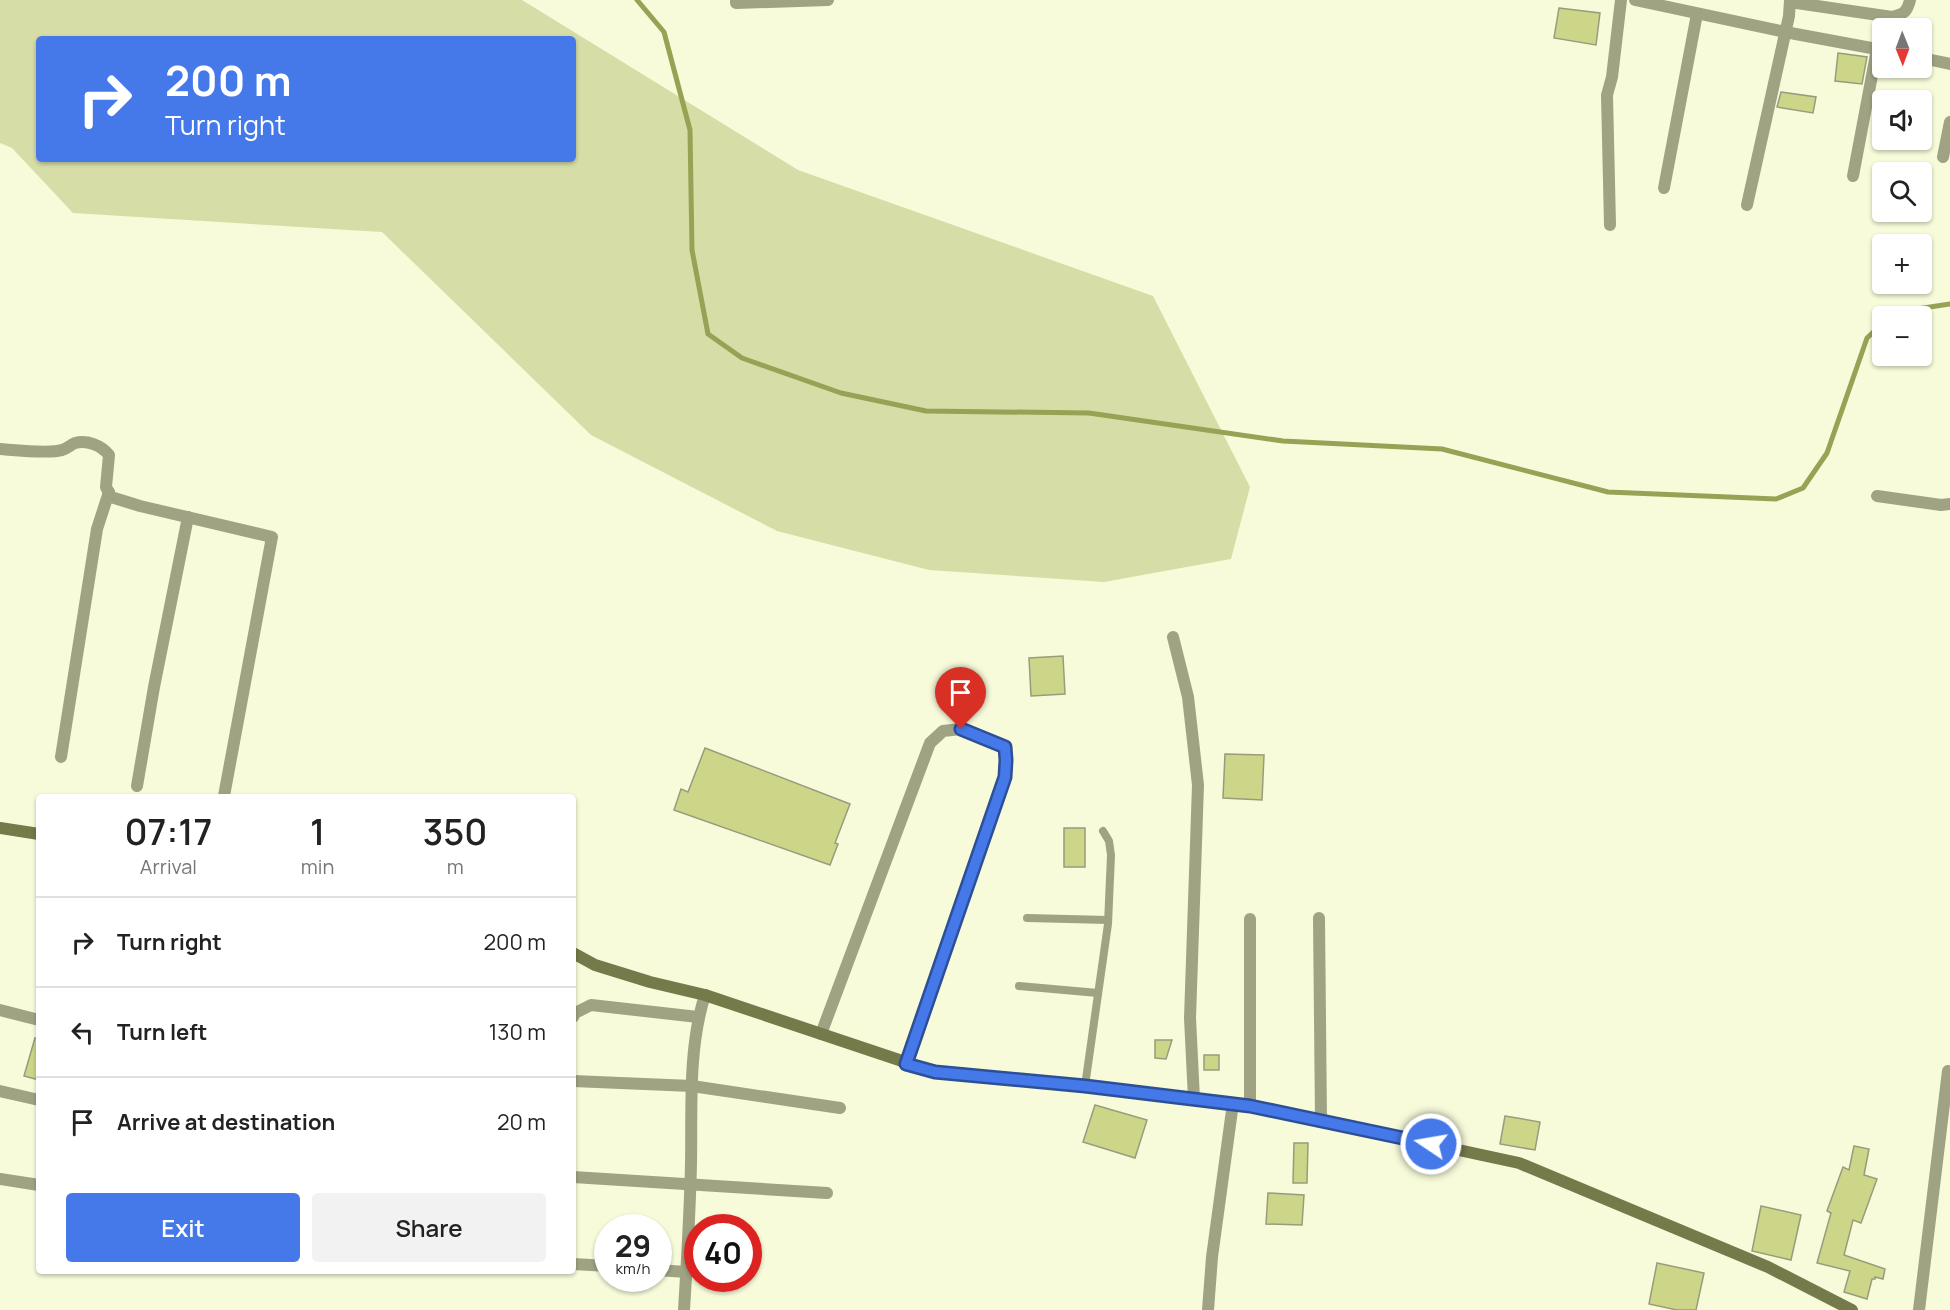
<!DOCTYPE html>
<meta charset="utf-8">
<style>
body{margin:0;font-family:Manrope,sans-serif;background:#f2f2f2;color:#222;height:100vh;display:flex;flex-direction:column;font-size:22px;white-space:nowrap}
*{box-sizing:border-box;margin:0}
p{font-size:20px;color:#767676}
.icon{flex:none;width:33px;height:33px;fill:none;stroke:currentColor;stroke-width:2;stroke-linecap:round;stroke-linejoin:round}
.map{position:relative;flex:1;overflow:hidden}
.drawer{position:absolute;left:36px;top:794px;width:540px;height:480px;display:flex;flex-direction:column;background:#fff;border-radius:6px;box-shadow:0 2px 4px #0004}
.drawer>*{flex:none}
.top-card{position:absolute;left:36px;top:36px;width:540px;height:126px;border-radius:6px;box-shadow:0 2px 4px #0004;background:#4579ea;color:#fff;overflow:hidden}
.needle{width:39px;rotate:179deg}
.tools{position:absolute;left:1872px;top:18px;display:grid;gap:12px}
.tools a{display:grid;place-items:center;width:60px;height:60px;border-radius:6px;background:#fff;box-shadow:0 2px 4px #0004;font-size:30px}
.speed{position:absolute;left:594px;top:1214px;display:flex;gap:12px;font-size:30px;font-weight:700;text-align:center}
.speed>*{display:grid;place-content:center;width:78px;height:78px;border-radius:50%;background:#fff;box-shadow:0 2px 4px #0004;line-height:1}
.speed small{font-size:15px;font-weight:400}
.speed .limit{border:9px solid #d22;background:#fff;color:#111}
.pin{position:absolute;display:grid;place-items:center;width:51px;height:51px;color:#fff;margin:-62px -26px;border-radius:50% 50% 50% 0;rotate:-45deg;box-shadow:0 0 6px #0007}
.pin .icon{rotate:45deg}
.me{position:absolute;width:66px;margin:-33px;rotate:282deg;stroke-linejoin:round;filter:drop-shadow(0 0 4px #0008)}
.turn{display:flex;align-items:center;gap:21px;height:126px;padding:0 30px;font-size:27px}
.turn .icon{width:78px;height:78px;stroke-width:2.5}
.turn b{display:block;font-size:42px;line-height:51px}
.eta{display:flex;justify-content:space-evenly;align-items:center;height:102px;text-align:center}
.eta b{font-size:36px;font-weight:600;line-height:42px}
.primary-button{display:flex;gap:12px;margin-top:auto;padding:12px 30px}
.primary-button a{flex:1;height:69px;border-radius:6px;background:#4579ea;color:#fff;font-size:24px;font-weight:600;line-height:69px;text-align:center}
.primary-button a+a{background:#f2f2f2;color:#222}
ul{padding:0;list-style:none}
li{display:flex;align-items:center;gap:18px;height:90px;padding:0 30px;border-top:2px solid #e0e0e0}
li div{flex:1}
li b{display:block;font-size:22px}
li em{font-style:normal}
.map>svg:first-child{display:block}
.green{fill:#d6dda7;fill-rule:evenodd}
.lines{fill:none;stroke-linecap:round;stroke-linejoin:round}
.stream{stroke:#99a154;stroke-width:5}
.building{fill:#cdd688;stroke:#989c7d;stroke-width:1.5}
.lane{stroke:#9fa383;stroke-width:8}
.street{stroke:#9fa383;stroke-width:12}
.secondary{stroke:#757a4a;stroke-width:12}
.route-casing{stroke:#2d4f98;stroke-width:15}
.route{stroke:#4579ea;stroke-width:10}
</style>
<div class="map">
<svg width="1950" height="1310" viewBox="0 0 1950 1310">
<rect width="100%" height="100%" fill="#f7fbda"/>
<path class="green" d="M0 0H522L798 170 1153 296 1250 487 1231 559 1104 582 929 570 777 531 591 435 382 232 73 213 12 148 0 143ZM39 39H573V159H39Z"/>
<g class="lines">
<g class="stream">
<path d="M637 0 664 32 690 130 692 250 708 334 742 358 841 393 926 411 1089 413 1283 441 1442 449 1608 492 1776 499 1803 488 1827 453 1867 338 1882 324"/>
<path d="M1891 316 1897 312 1950 304"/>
</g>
</g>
<g class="building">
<path d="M1559 8 1600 13 1596 45 1554 38Z"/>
<path d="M1838 53 1867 57 1862 84 1835 81Z"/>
<path d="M1781 92 1816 97 1813 113 1777 107Z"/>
<path d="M1063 656 1065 694 1031 696 1029 658Z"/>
<path d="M705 748 850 804 835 843 838 844 830 865 674 810 681 789 688 792Z"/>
<path d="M1225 754 1264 755 1262 800 1223 798Z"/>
<rect x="1064" y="828" width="21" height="39"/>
<path d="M35 1038 39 1039V1080L24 1076Z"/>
<path d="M1155 1040H1172L1166 1059 1155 1058Z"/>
<rect x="1204" y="1055" width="15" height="15"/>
<path d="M1095 1105 1147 1120 1135 1158 1083 1142Z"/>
<path d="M1505 1116 1540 1122 1535 1150 1500 1144Z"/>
<path d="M1294 1143H1308L1307 1183H1293Z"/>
<path d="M1854 1146 1869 1149 1864 1175 1877 1179 1861 1223 1853 1220 1844 1255 1885 1269 1883 1279 1875 1277V1279H1872L1867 1299 1844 1292 1850 1271 1817 1263 1831 1213 1827 1211 1843 1167 1849 1170Z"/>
<path d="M1268 1193 1304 1195 1302 1225 1266 1224Z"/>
<path d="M1761 1206 1801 1215 1791 1260 1752 1251Z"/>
<path d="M1657 1263 1704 1273 1696 1310H1677L1649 1304Z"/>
</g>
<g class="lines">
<g class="lane">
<path d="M1027 918 1108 920"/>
<path d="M1019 986 1098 993"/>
<path d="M1085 1086 1108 924 1111 855 1109 841 1103 831"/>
</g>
<g class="street">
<path d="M736 0V3L828 0"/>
<path d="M1635 0 1785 32 1882 50"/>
<path d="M1790 2 1892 17C1904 14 1907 12 1910 0"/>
<path d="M1922 58 1950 64"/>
<path d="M1943 157 1950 122"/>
<path d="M1853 176 1877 49"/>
<path d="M1664 188 1697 14"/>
<path d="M1747 205 1789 16 1790 0"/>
<path d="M1610 225 1607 95 1612 77 1621 0"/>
<path d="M0 449C14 450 50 454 62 450 67 449 70 445 75 443 87 440 101 445 109 455L106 487 111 497 140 506 272 537 224 796"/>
<path d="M1877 496 1941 505 1950 504"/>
<path d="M1173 637 1188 697 1198 785 1190 1018 1194 1099"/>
<path d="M61 757 97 529 109 492"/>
<path d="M137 786 154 687 188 517"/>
<path d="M1319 918 1321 1121"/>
<path d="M0 1010 39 1020"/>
<path d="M573 1017 575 1013 591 1005 698 1017"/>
<path d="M821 1034 930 743 943 731 961 729 1005 747 1007 760 1005 777 907 1064"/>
<path d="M573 1081 692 1086 840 1108"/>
<path d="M0 1091 39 1100"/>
<path d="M1250 1105V919"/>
<path d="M573 1177 827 1193"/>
<path d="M0 1179 39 1185"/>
<path d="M573 1264 608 1266"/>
<path d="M658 1270 686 1272"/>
<path d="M684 1310C687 1261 690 1212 691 1163 692 1108 688 1048 705 995"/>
<path d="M1208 1310 1212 1257 1233 1103"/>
<path d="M1919 1310 1948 1071"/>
</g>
<g class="secondary">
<path d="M0 828 39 834"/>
<path d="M573 953 595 965 650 982 705 995 935 1072 1093 1087 1250 1105 1519 1163 1768 1267 1852 1310"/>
</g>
</g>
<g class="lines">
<defs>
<path id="route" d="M961 729 1005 747 1006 760 1005 777 906 1064 935 1072 1085 1086 1250 1106 1431 1144"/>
</defs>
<use href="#route" class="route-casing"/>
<use href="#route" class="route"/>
</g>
</svg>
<div class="tools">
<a><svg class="needle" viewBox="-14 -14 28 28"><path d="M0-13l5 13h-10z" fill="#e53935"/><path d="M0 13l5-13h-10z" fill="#767676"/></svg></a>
<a><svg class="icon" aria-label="sound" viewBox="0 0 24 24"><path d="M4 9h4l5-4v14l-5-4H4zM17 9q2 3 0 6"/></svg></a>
<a><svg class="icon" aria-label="search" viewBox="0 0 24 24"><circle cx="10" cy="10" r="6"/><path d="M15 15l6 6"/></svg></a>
<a>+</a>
<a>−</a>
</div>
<div class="speed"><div>29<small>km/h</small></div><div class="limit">40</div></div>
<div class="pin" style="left:961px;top:729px;background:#d93025"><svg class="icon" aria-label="arrive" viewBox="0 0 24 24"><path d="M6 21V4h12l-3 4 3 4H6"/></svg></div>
<svg class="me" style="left:1431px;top:1144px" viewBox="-20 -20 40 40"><circle r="17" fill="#4579ea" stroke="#fff" stroke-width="3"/><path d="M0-11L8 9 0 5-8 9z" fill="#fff"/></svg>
<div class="top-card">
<div class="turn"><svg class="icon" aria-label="right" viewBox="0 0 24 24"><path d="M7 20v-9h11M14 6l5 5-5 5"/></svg><div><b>200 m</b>Turn right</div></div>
</div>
<section class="drawer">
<div class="eta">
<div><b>07:17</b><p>Arrival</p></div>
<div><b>1</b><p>min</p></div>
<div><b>350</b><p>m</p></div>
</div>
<ul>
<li><svg class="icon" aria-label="right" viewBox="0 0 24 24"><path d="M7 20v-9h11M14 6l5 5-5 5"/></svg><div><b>Turn right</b></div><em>200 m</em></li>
<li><svg class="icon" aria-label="left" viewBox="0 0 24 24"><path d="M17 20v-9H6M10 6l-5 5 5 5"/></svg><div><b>Turn left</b></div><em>130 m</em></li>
<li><svg class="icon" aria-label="arrive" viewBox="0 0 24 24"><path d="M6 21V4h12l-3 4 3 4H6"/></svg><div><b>Arrive at destination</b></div><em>20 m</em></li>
</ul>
<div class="primary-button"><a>Exit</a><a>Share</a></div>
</section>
</div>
